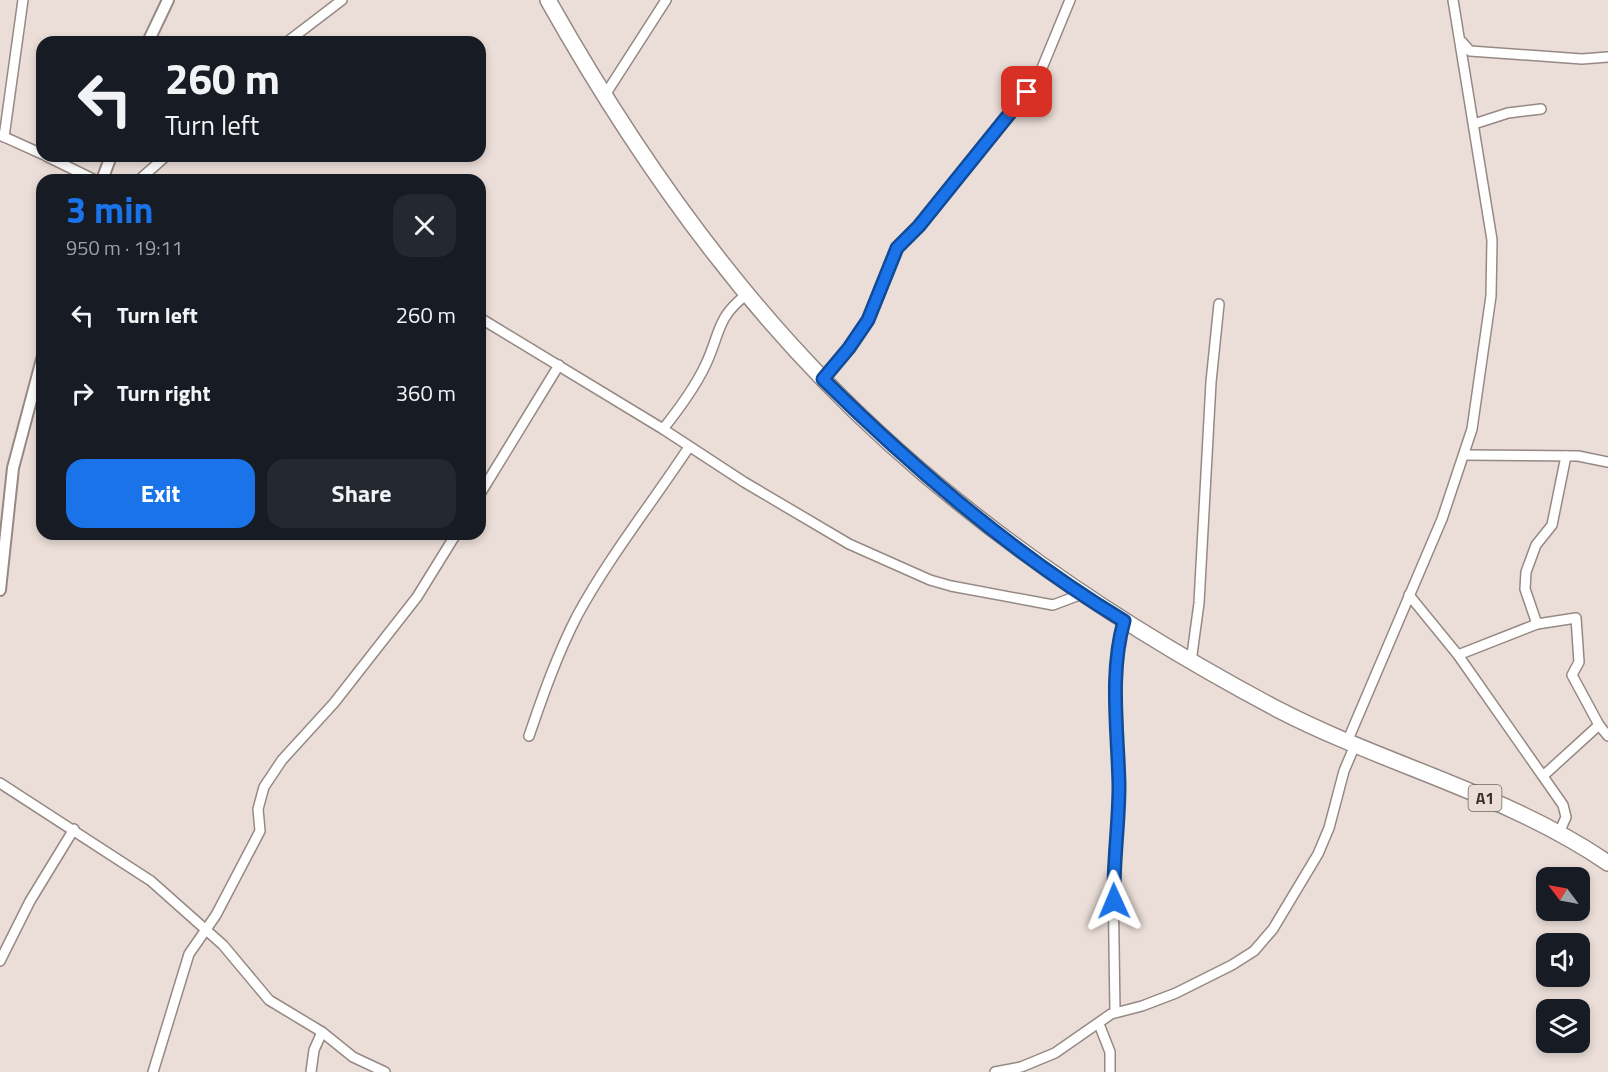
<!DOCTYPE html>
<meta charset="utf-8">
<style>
body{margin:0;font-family:"Titillium Web",sans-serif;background:#242831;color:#f1f3f6;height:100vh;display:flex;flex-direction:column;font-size:22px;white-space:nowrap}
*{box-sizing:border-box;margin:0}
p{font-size:20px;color:#9ea1a6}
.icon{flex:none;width:33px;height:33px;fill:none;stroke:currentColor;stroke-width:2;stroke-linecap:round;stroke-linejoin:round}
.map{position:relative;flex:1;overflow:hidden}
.drawer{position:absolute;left:36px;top:174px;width:450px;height:366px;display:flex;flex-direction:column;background:#171b24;border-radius:18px;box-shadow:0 3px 9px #0003}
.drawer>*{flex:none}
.guide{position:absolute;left:36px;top:36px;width:450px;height:126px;border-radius:18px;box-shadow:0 3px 9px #0003;background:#171b24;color:#f1f3f6;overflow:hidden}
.needle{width:39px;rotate:302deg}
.tools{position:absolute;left:1536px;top:867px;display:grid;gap:12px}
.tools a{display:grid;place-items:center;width:54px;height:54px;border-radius:12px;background:#171b24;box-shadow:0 3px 9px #0003;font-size:30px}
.pin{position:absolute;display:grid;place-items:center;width:51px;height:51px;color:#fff;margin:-26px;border-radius:12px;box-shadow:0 3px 9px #0006}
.me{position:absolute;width:66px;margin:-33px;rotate:359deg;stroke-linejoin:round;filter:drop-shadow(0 0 4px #0008)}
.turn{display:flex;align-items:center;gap:21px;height:126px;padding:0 30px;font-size:27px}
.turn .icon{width:78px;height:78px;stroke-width:2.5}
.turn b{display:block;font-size:42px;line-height:51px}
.round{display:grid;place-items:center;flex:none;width:63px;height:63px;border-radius:18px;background:#242831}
.overview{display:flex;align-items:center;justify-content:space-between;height:102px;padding:0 30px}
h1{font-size:36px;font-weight:700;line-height:45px;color:#1a73e8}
.cta{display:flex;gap:12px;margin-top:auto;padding:12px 30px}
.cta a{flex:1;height:69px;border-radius:18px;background:#1a73e8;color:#fff;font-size:24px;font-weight:700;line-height:69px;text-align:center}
.cta a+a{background:#242831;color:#f1f3f6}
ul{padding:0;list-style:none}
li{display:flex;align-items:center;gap:18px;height:78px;padding:0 30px}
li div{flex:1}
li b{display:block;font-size:22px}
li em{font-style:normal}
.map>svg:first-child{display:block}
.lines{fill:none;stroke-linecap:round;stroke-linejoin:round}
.minor-casing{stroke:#968984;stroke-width:12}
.tertiary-casing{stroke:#968984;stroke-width:14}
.trunk-casing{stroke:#968984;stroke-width:18}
.minor{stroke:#fff;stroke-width:9}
.tertiary{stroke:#fff;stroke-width:10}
.trunk{stroke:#fff;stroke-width:15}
.route-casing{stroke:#114b97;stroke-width:15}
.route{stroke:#1a73e8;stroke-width:10}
.labels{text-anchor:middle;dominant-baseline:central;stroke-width:6;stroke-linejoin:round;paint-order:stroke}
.shield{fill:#ebded8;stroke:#6d6662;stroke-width:1.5}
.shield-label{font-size:16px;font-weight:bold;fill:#373230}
</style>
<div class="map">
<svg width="1608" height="1072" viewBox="0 0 1608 1072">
<rect width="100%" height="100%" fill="#ebded8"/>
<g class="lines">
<defs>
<g id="minor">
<path d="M287 42 342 0"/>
<path d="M1462 42 1470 51 1582 59 1608 57"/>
<path d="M605 95 666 0"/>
<path d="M1474 124 1508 113 1541 109"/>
<path d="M0 135 42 154"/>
<path d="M4 137 23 0"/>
<path d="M46 156 95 180"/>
<path d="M139 180 166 156"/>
<path d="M480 318 663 429C679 409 694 389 705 366 721 333 715 319 747 294"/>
<path d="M823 379 849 348 868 320 897 248 919 226 1035 85 1070 0"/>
<path d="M663 429 744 482 849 544 930 580 951 586 1053 605 1082 594"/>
<path d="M1465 455 1578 456 1608 462"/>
<path d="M1566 456 1552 525 1536 545 1526 572 1525 589 1537 624 1576 618 1579 662 1572 675 1599 725"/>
<path d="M480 494 559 365"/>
<path d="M1409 595 1458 655 1563 805 1566 817 1559 833"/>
<path d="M1458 655 1537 624"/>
<path d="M1191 662 1199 603 1211 382 1219 304"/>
<path d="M529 736C543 695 557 655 577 616 609 557 652 503 689 447"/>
<path d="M1347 742 1442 519 1472 429 1491 296 1492 240 1453 0"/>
<path d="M1543 776 1599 725 1608 736"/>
<path d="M0 783 151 881 223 945 269 1000 322 1032 353 1057 385 1072"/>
<path d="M0 961 30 901 74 829"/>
<path d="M1115 1012 1113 876 1119 788 1116 671 1118 643 1123 621"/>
<path d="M1099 1024 1110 1052V1072"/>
<path d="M153 1072 189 954 216 915 260 831 258 809 264 787 282 760 334 703 417 597 456 534"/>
<path d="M311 1072 314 1050 322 1032"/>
<path d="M995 1072 1021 1067 1055 1053 1111 1014 1142 1006 1176 993 1232 965 1254 951 1273 929 1318 854 1329 828 1344 771 1355 745"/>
</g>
<g id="tertiary">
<path d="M148 42 168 0"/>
<path d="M102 180 111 156"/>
<path d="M0 590 13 468 42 359"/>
</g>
<path id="trunk" d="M548 0C625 137 714 267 824 380 955 515 1111 621 1277 709 1385 765 1507 794 1608 863"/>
</defs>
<use href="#minor" class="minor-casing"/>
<use href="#tertiary" class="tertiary-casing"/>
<use href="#trunk" class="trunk-casing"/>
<use href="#minor" class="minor"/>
<use href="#tertiary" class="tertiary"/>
<use href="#trunk" class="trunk"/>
</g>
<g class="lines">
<defs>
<path id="route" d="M1027 92 919 226 897 248 868 320 849 348 823 379C914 469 1013 554 1124 621 1109 674 1118 731 1119 786 1119 824 1113 863 1114 901"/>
</defs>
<use href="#route" class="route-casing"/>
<use href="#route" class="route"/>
</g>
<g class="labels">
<rect class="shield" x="1468.5" y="785" width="33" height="26" rx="4.5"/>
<g class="shield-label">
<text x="1485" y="798">A1</text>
</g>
</g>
</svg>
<div class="tools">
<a><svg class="needle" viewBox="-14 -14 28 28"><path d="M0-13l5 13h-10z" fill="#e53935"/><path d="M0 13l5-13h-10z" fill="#9ea1a6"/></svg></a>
<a><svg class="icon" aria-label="sound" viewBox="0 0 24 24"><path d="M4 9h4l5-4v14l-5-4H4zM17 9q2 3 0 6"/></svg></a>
<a><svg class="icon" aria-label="layers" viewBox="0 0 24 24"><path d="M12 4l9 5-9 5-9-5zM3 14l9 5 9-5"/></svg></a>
</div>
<div class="pin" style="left:1027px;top:92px;background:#d93025"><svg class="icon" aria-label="arrive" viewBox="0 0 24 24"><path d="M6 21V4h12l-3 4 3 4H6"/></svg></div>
<svg class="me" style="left:1114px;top:901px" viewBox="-20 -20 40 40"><path d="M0-17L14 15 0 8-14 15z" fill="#1a73e8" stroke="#fff" stroke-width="4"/></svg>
<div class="guide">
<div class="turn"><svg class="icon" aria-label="left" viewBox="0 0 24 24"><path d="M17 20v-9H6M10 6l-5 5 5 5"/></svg><div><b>260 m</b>Turn left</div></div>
</div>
<section class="drawer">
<div class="overview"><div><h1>3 min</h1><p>950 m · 19:11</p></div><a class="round"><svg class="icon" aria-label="close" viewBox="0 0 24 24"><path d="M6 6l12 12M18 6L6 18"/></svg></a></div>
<ul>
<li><svg class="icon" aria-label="left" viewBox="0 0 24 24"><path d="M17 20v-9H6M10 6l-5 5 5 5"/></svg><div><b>Turn left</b></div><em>260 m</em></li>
<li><svg class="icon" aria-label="right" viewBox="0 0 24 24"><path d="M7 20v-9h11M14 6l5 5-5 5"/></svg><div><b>Turn right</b></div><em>360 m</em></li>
</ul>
<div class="cta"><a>Exit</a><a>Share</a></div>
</section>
</div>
